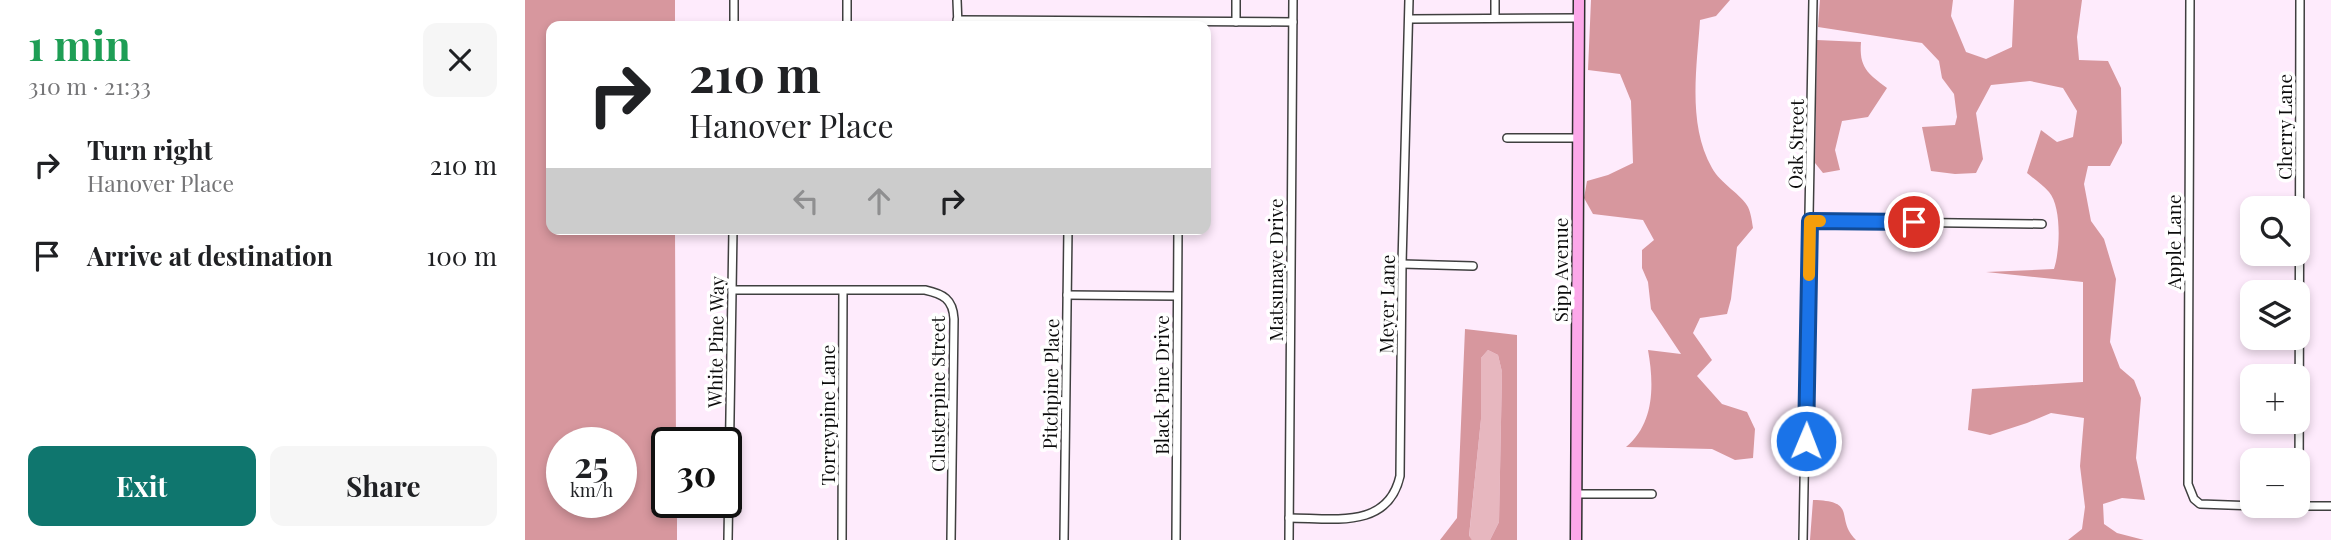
<!DOCTYPE html>
<meta charset="utf-8">
<style>
body{margin:0;font-family:"Playfair Display",serif;background:#f6f6f6;color:#202124;height:100vh;display:flex;flex-direction:column;font-size:26px;white-space:nowrap}
*{box-sizing:border-box;margin:0}
p{font-size:23px;color:#757577}
.icon{flex:none;width:38px;height:38px;fill:none;stroke:currentColor;stroke-width:2;stroke-linecap:round;stroke-linejoin:round}
.map{position:relative;flex:1;overflow:hidden}
.drawer{display:flex;flex-direction:column;background:#fff;width:525px}
.drawer>*{flex:none}
.hud{position:absolute;left:21px;top:21px;width:665px;height:214px;border-radius:14px;box-shadow:0 4px 10px #0003;background:#fff;color:#202124;overflow:hidden}
.controls{position:absolute;left:1715px;top:196px;display:grid;gap:14px}
.controls a{display:grid;place-items:center;width:70px;height:70px;border-radius:14px;background:#fff;box-shadow:0 4px 10px #0003;font-size:35px}
.speed{position:absolute;left:21px;top:427px;display:flex;gap:14px;font-size:35px;font-weight:700;text-align:center}
.speed>*{display:grid;place-content:center;width:91px;height:91px;border-radius:50%;background:#fff;box-shadow:0 4px 10px #0003;line-height:1}
.speed small{font-size:18px;font-weight:400}
.speed .limit{border:4px solid #111;border-radius:10px;background:#fff;color:#111}
.pin{position:absolute;display:grid;place-items:center;width:60px;height:60px;color:#fff;margin:-30px;border:4px solid #fff;border-radius:50%;box-shadow:0 2px 7px #0007}
.me{position:absolute;width:77px;margin:-38px;rotate:1deg;stroke-linejoin:round;filter:drop-shadow(0 0 5px #0008)}
.turn{display:flex;align-items:center;gap:24px;height:147px;padding:0 28px;font-size:32px}
.turn .icon{width:91px;height:91px;stroke-width:2.5}
.turn b{display:block;font-size:49px;line-height:60px}
.lanes{display:flex;align-items:center;height:66px;padding:0 28px;background:#0003;justify-content:center;gap:35px;direction:ltr}
.lanes .off{opacity:.35}
.round{display:grid;place-items:center;flex:none;width:74px;height:74px;border-radius:14px;background:#f6f6f6}
.overview{display:flex;align-items:center;justify-content:space-between;height:119px;padding:0 28px}
h1{font-size:42px;font-weight:700;line-height:52px;color:#1e9e55}
.primary-button{display:flex;gap:14px;margin-top:auto;padding:14px 28px}
.primary-button a{flex:1;height:80px;border-radius:14px;background:#0f766e;color:#fff;font-size:28px;font-weight:700;line-height:80px;text-align:center}
.primary-button a+a{background:#f6f6f6;color:#202124}
ul{padding:0;list-style:none}
li{display:flex;align-items:center;gap:21px;height:91px;padding:0 28px}
li div{flex:1}
li b{display:block;font-size:26px}
li em{font-style:normal}
main{display:flex;flex:1;min-height:0}
.map>svg:first-child{display:block}
.green{fill:#e7b7bf}
.forest{fill:#d7979e;fill-rule:evenodd}
.lines{fill:none;stroke-linecap:round;stroke-linejoin:round}
.street-casing{stroke:#3f3f3f;stroke-width:10}
.secondary-casing{stroke:#2e2e2e;stroke-width:13}
.street{stroke:#fff;stroke-width:7}
.secondary{stroke:#fca8e9;stroke-width:10}
.route-casing{stroke:#114b97;stroke-width:18}
.route{stroke:#1a73e8;stroke-width:12}
.slow{stroke:#f59e0b;stroke-width:12}
.labels{text-anchor:middle;dominant-baseline:central;stroke-width:7;stroke-linejoin:round;paint-order:stroke}
.street-label{font-size:19px;fill:#0c0c0c;stroke:#fff}
</style>
<main>
<section class="drawer">
<div class="overview"><div><h1>1 min</h1><p>310 m · 21:33</p></div><a class="round"><svg class="icon" aria-label="close" viewBox="0 0 24 24"><path d="M6 6l12 12M18 6L6 18"/></svg></a></div>
<ul>
<li><svg class="icon" aria-label="right" viewBox="0 0 24 24"><path d="M7 20v-9h11M14 6l5 5-5 5"/></svg><div><b>Turn right</b><p>Hanover Place</p></div><em>210 m</em></li>
<li><svg class="icon" aria-label="arrive" viewBox="0 0 24 24"><path d="M6 21V4h12l-3 4 3 4H6"/></svg><div><b>Arrive at destination</b></div><em>100 m</em></li>
</ul>
<div class="primary-button"><a>Exit</a><a>Share</a></div>
</section>
<div class="map">
<svg width="1806" height="540" viewBox="0 0 1806 540">
<rect width="100%" height="100%" fill="#feebfc"/>
<path class="green" d="M963 350 973 355 977 372 974 522 965 540H947L944 537 956 419V358Z"/>
<g class="forest">
<path d="M0 0H150V26H26V229H150L151 443H142V502H152V540H0ZM37 443H96V502H37Z"/>
<path d="M1066 0H1205L1191 16 1175 20C1172 67 1162 124 1187 168 1195 183 1217 195 1223 207 1226 213 1227 222 1228 228L1212 247 1206 299 1202 314 1175 318 1168 333 1187 360 1172 376 1197 404 1222 412 1230 429 1228 458 1210 460 1187 449 1101 447C1130 423 1129 384 1123 350L1156 354 1126 309 1123 282 1117 268V250L1129 240 1118 220 1068 214 1059 198 1062 181 1083 175 1108 163 1106 101 1095 74 1063 70Z"/>
<path d="M1295 0H1428L1426 16 1441 52 1461 59 1487 47 1489 0H1557L1552 37 1554 60 1583 61 1596 88 1597 143 1585 166H1563L1559 184 1566 221 1579 239 1591 279 1585 342 1595 368 1609 380 1616 398 1611 458 1620 500 1597 498 1578 504 1579 524 1592 533 1619 540H1543L1557 529 1560 507 1555 466 1559 418 1526 413 1502 423 1465 435 1443 430 1447 389 1558 382V282L1461 272 1529 269C1535 251 1537 207 1524 192 1518 185 1509 179 1502 173L1516 130 1532 142 1548 137 1552 111 1538 88 1505 81 1466 85 1451 113 1458 159 1451 173 1430 174 1406 171 1397 127 1430 125 1432 117 1429 94 1417 78 1414 61 1397 43 1293 27Z"/>
<path d="M1292 40 1336 42C1334 67 1342 73 1362 88L1343 117 1317 121 1310 150 1315 170 1298 173 1290 163Z"/>
<path d="M940 329 992 335V540H965L974 522 977 372 973 355 963 350 956 358V419L944 536 947 540H915L932 518Z"/>
<path d="M1288 500C1334 501 1309 518 1331 540H1285Z"/>
</g>
<g class="lines">
<defs>
<g id="street">
<path d="M322 0V26"/>
<path d="M432 0 433 26"/>
<path d="M1665 0 1663 484 1669 499 1675 504 1731 506"/>
<path d="M970 18V0"/>
<path d="M885 19 1054 18"/>
<path d="M432 20 768 22"/>
<path d="M711 22V0"/>
<path d="M209 26V0"/>
<path d="M982 138H1053"/>
<path d="M1285 221 1517 224"/>
<path d="M877 264 948 266"/>
<path d="M207 290H400C418 294 428 299 429 319L426 540"/>
<path d="M542 295 652 296"/>
<path d="M1051 494H1127"/>
<path d="M1773 506H1806"/>
<path d="M1774 506 1775 0"/>
<path d="M764 518C807 518 863 530 875 476L877 264 884 0"/>
<path d="M203 540 208 229"/>
<path d="M317 540 318 291"/>
<path d="M539 540 543 229"/>
<path d="M651 540 653 229"/>
<path d="M764 540 768 0"/>
<path d="M1278 540 1288 0"/>
</g>
<path id="secondary" d="M1051 540 1054 0"/>
</defs>
<use href="#street" class="street-casing"/>
<use href="#secondary" class="secondary-casing"/>
<use href="#street" class="street"/>
<use href="#secondary" class="secondary"/>
</g>
<g class="lines">
<defs>
<path id="route" d="M1281 441 1285 221 1389 222"/>
</defs>
<use href="#route" class="route-casing"/>
<use href="#route" class="route"/>
<path class="slow" d="M1284 275 1285 221H1295"/>
</g>
<g class="labels">
<g class="street-label">
<text transform="translate(1759 127) rotate(-90)">Cherry Lane</text>
<text transform="translate(1270 144) rotate(-89)">Oak Street</text>
<text transform="translate(1648 242) rotate(-90)">Apple Lane</text>
<text transform="translate(750 270) rotate(-90)">Matsunaye Drive</text>
<text transform="translate(1035 270) rotate(-90)">Sipp Avenue</text>
<text transform="translate(861 304) rotate(-89)">Meyer Lane</text>
<text transform="translate(190 342) rotate(-89)">White Pine Way</text>
<text transform="translate(525 384) rotate(-89)">Pitchpine Place</text>
<text transform="translate(636 385) rotate(-90)">Black Pine Drive</text>
<text transform="translate(412 394) rotate(-90)">Clusterpine Street</text>
<text transform="translate(302 415) rotate(-90)">Torreypine Lane</text>
</g>
</g>
</svg>
<div class="controls">
<a><svg class="icon" aria-label="search" viewBox="0 0 24 24"><circle cx="10" cy="10" r="6"/><path d="M15 15l6 6"/></svg></a>
<a><svg class="icon" aria-label="layers" viewBox="0 0 24 24"><path d="M12 4l9 5-9 5-9-5zM3 14l9 5 9-5"/></svg></a>
<a>+</a>
<a>−</a>
</div>
<div class="speed"><div>25<small>km/h</small></div><div class="limit">30</div></div>
<div class="pin" style="left:1389px;top:222px;background:#d93025"><svg class="icon" aria-label="arrive" viewBox="0 0 24 24"><path d="M6 21V4h12l-3 4 3 4H6"/></svg></div>
<svg class="me" style="left:1281px;top:441px" viewBox="-20 -20 40 40"><circle r="17" fill="#1a73e8" stroke="#fff" stroke-width="3"/><path d="M0-11L8 9 0 5-8 9z" fill="#fff"/></svg>
<div class="hud">
<div class="turn"><svg class="icon" aria-label="right" viewBox="0 0 24 24"><path d="M7 20v-9h11M14 6l5 5-5 5"/></svg><div><b>210 m</b>Hanover Place</div></div>
<div class="lanes"><svg class="icon off" aria-label="left" viewBox="0 0 24 24"><path d="M17 20v-9H6M10 6l-5 5 5 5"/></svg><svg class="icon off" aria-label="ahead" viewBox="0 0 24 24"><path d="M12 20V5M6 11l6-6 6 6"/></svg><svg class="icon" aria-label="right" viewBox="0 0 24 24"><path d="M7 20v-9h11M14 6l5 5-5 5"/></svg></div>
</div>
</div>
</main>
